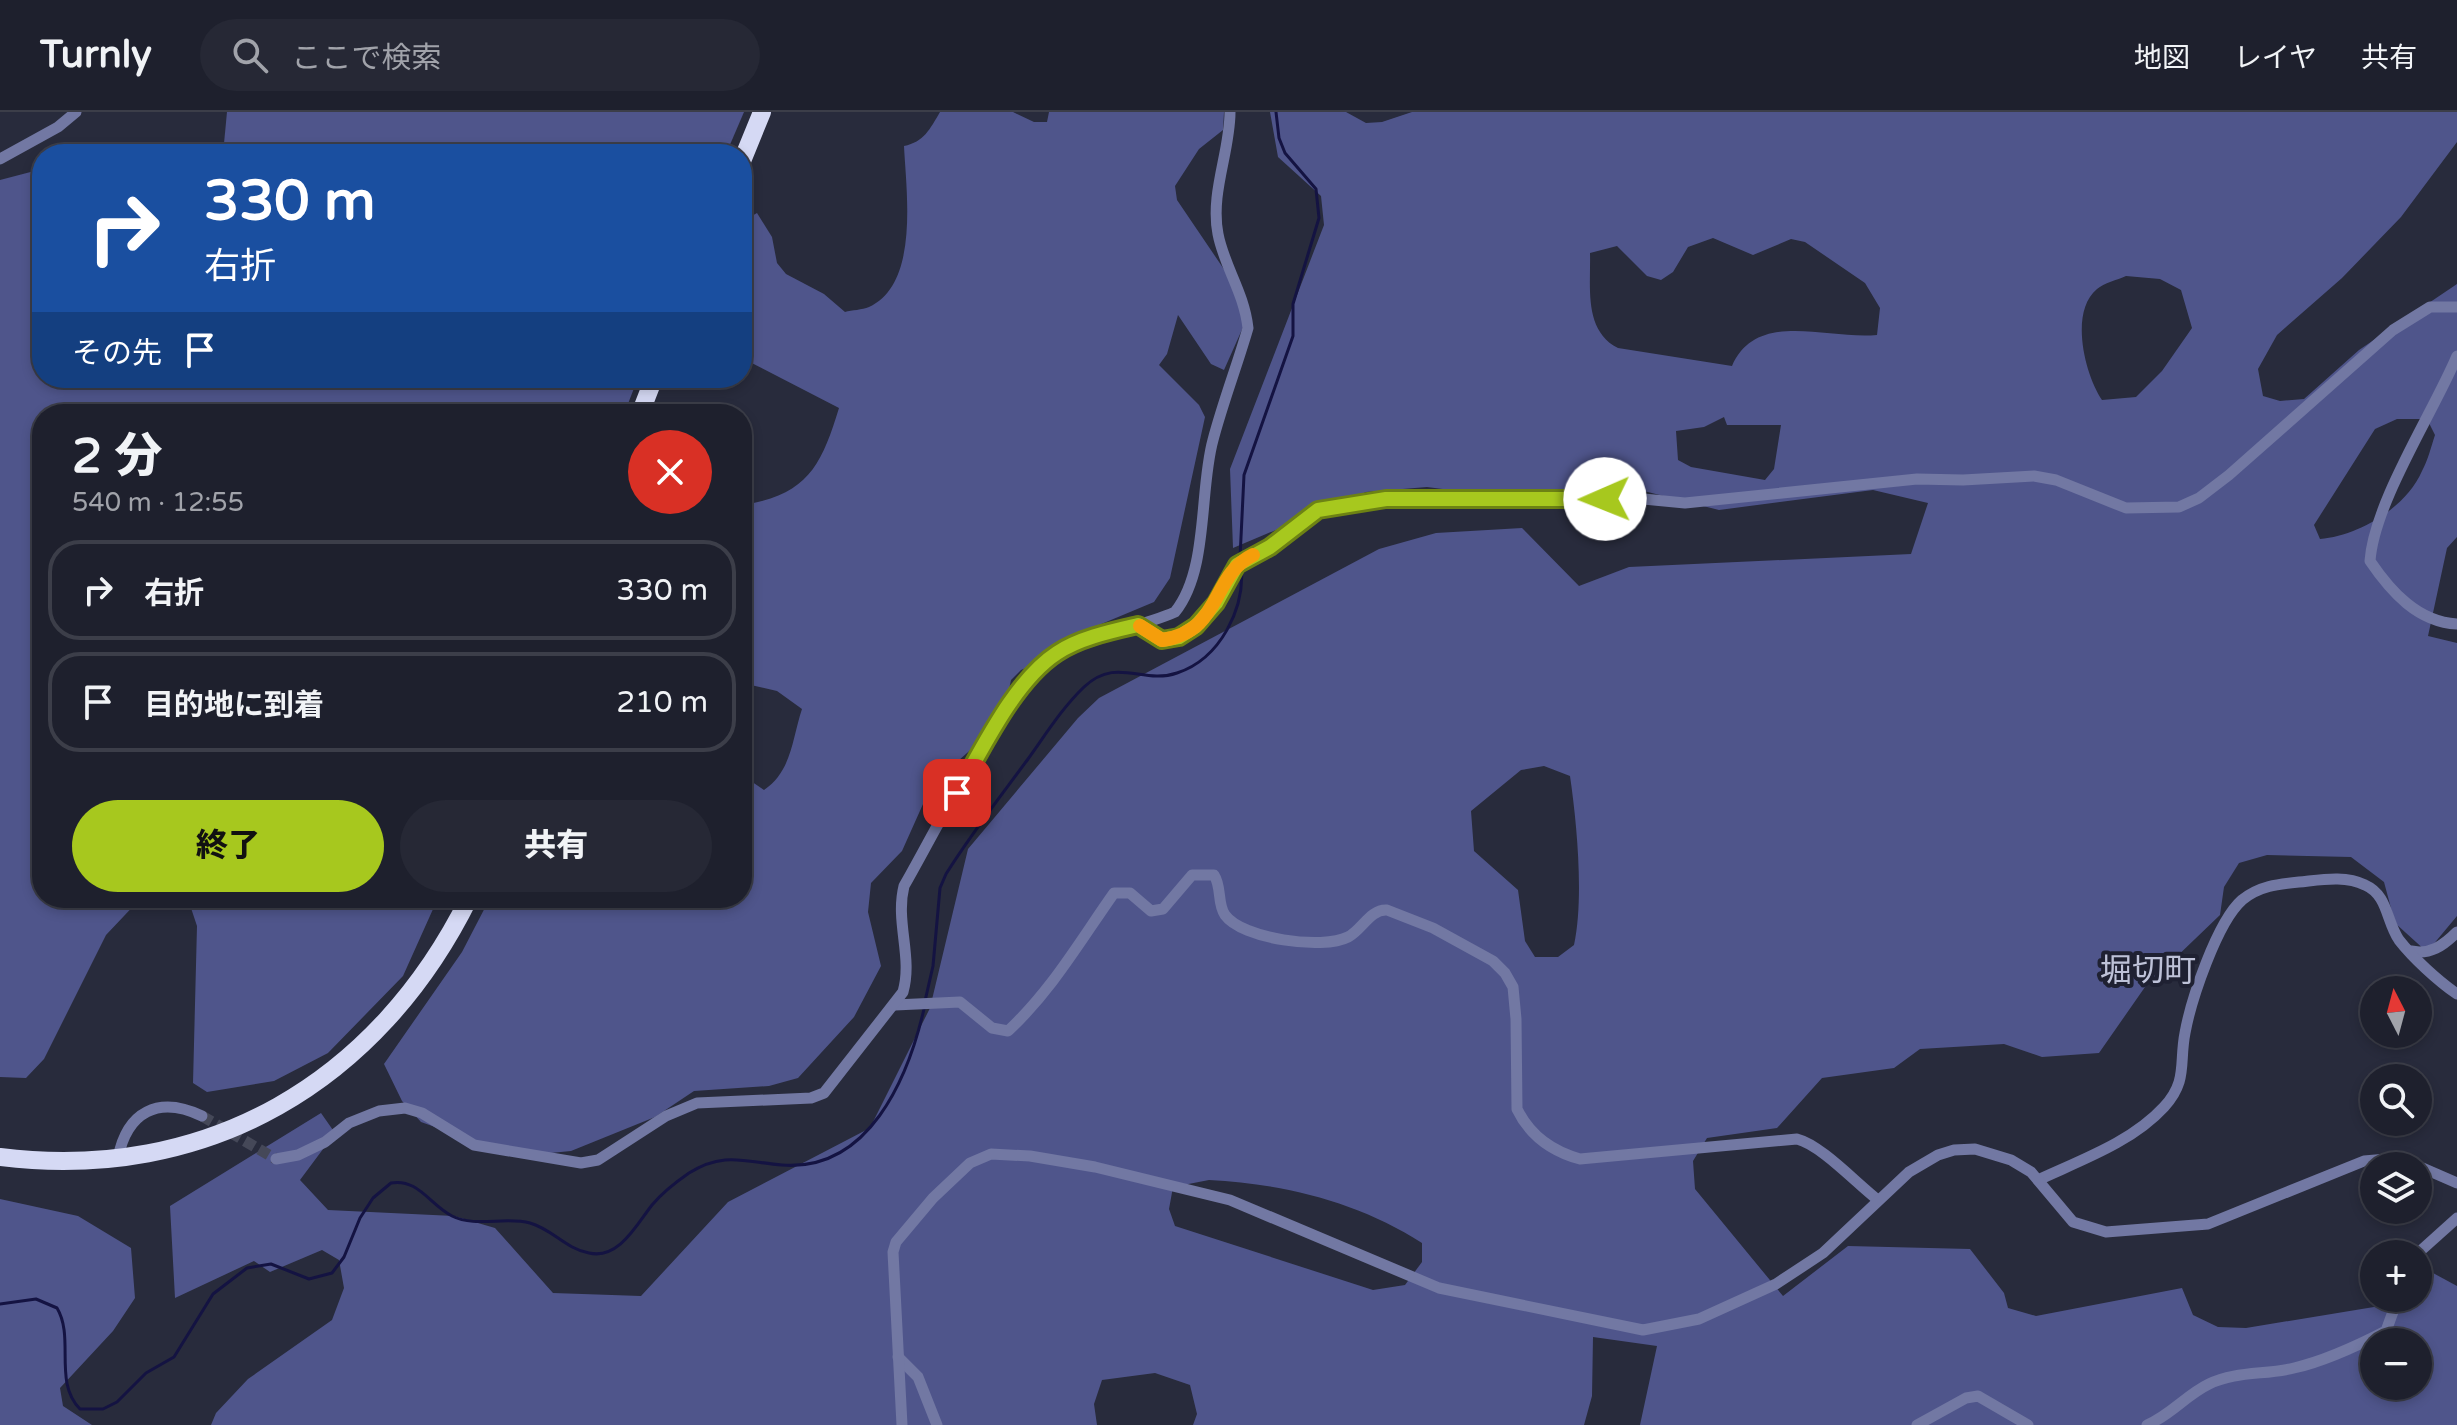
<!DOCTYPE html>
<html lang="ja">
<meta charset="utf-8">
<style>
body{margin:0;font-family:"Varela Round","Noto Sans JP",sans-serif;background:#262835;color:#f1f3f6;height:100vh;display:flex;flex-direction:column;font-size:30px;white-space:nowrap}
*{box-sizing:border-box;margin:0}
p{font-size:26px;color:#a1a3aa}
.icon{flex:none;width:44px;height:44px;fill:none;stroke:currentColor;stroke-width:2;stroke-linecap:round;stroke-linejoin:round}
.map{position:relative;flex:1;overflow:hidden}
.sheet{position:absolute;left:32px;top:292px;width:720px;height:504px;display:flex;flex-direction:column;background:#1e202d;border-radius:32px;box-shadow:0 4px 12px #0003,0 0 0 2px #3c3e49}
.sheet>*{flex:none}
.top-card{position:absolute;left:32px;top:32px;width:720px;height:244px;border-radius:32px;box-shadow:0 4px 12px #0003,0 0 0 2px #3c3e49;background:#1a4fa0;color:#fff;overflow:hidden}
.needle{width:52px;rotate:354deg}
.buttons{position:absolute;left:2360px;top:864px;display:grid;gap:16px}
.buttons a{display:grid;place-items:center;width:72px;height:72px;border-radius:50%;background:#1e202d;box-shadow:0 4px 12px #0003,0 0 0 2px #3c3e49;font-size:40px}
.pin{position:absolute;display:grid;place-items:center;width:68px;height:68px;color:#fff;margin:-34px;border-radius:16px;box-shadow:0 4px 12px #0006}
.me{position:absolute;width:88px;margin:-44px;rotate:269deg;stroke-linejoin:round;filter:drop-shadow(0 0 6px #0008)}
.turn{display:flex;align-items:center;gap:28px;height:168px;padding:0 40px;font-size:36px}
.turn .icon{width:104px;height:104px;stroke-width:2.5}
.turn b{display:block;font-size:56px;line-height:68px}
.then{display:flex;align-items:center;height:76px;padding:0 40px;background:#0003;gap:16px;font-size:30px}
.round{display:grid;place-items:center;flex:none;width:84px;height:84px;border-radius:42px;background:#262835}
.head{display:flex;align-items:center;justify-content:space-between;height:136px;padding:0 40px}
h1{font-size:48px;font-weight:800;line-height:60px}
.primary-button{display:flex;gap:16px;margin-top:auto;padding:16px 40px}
.primary-button a{flex:1;height:92px;border-radius:48px;background:#a7c81e;color:#111;font-size:32px;font-weight:800;line-height:92px;text-align:center}
.primary-button a+a{background:#262835;color:#f1f3f6}
ul{padding:0;list-style:none}
li{display:flex;align-items:center;gap:24px;height:100px;margin:0 16px 12px;padding:0 24px;border:4px solid #3c3e49;border-radius:32px}
li div{flex:1}
li b{display:block;font-size:30px}
li em{font-style:normal}
header{display:flex;align-items:center;gap:48px;box-sizing:border-box;height:112px;padding:0 40px;background:#1e202d;border-bottom:2px solid #3c3e49}
header strong{font-size:38px}
nav{display:flex;gap:44px;margin-inline-start:auto;font-size:28px}
.search{width:560px;height:72px;background:#262835;display:flex;align-items:center;gap:20px;box-sizing:border-box;padding:0 28px;border-radius:44px;color:#a1a3aa;font-size:30px}
.map>svg:first-child{display:block}
.forest{fill:#4f558b;fill-rule:evenodd}
.lines{fill:none;stroke-linecap:round;stroke-linejoin:round}
.stream{stroke:#141342;stroke-width:3}
.minor-tunnel{stroke:#454858;stroke-width:11;stroke-dasharray:11 5.5;stroke-linecap:butt}
.minor{stroke:#7278a3;stroke-width:11}
.trunk{stroke:#d5d9f4;stroke-width:18}
.route-casing{stroke:#6d8214;stroke-width:20}
.route{stroke:#a7c81e;stroke-width:14}
.slow{stroke:#f59e0b;stroke-width:14}
.labels{text-anchor:middle;dominant-baseline:central;stroke-width:8;stroke-linejoin:round;paint-order:stroke}
.quarter-label{font-size:32px;fill:#bec2d8;stroke:#1f2132}
</style>
<header>
<strong>Turnly</strong>
<div class="search"><svg class="icon" aria-label="search" viewBox="0 0 24 24"><circle cx="10" cy="10" r="6"/><path d="M15 15l6 6"/></svg>ここで検索</div>
<nav><a>地図</a><a>レイヤ</a><a>共有</a></nav>
</header>
<div class="map">
<svg width="2457" height="1313" viewBox="0 0 2457 1313">
<rect width="100%" height="100%" fill="#282b3c"/>
<g class="forest">
<path d="M227 0H744L726 42H223Z"/>
<path d="M940 0H1013L1034 10H1047L1049 0H1224L1223 18 1199 37 1175 74 1177 88 1238 178 1248 204 1224 258 1211 252 1178 203 1167 242 1159 253 1199 293 1205 305 1170 466 1154 490 1087 518 1062 540 1021 558 1011 568 1002 610 932 672 902 739 871 771 868 800 881 854 854 905 798 966 769 974 694 979 655 1005 571 1039 540 1042 491 1035 421 1010 402 989 384 952 462 840 490 786H742V663L764 678C792 659 792 627 802 597L777 579 742 571V393C807 383 821 355 839 296L742 246V115L745 108 757 101 772 125 777 151 786 162 824 182 845 200C852 198 862 198 869 195 920 172 906 78 904 34 924 30 930 17 940 0Z"/>
<path d="M1270 0H1346L1366 11 1382 10 1412 0H2457V30L2401 105 2342 166 2277 223 2258 257 2263 284 2280 289 2304 287 2359 238 2457 172V425L2447 436 2428 524 2457 531V804L2427 840 2395 811 2384 770 2351 745 2267 743 2239 751 2224 775 2220 803 2145 875 2099 941 2042 945 2004 932 1920 937 1894 956 1822 966 1777 1016 1707 1026 1693 1049 1695 1077 1783 1184 1848 1134 1970 1137 2004 1181 2008 1196 2036 1204 2182 1176 2193 1203 2218 1215 2246 1216 2386 1193 2396 1186H2418V1171L2433 1161 2457 1174V1313H1640L1657 1234 1593 1225 1592 1284 1584 1313H1193L1197 1302 1190 1273 1155 1261 1102 1268 1094 1292 1097 1313H211L216 1301 248 1267 332 1208 344 1176 339 1148 322 1138 270 1160 254 1149 175 1186 170 1094 321 1001 335 1021 300 1068 328 1098 454 1104 495 1116 553 1181 641 1184 728 1090 870 1016 930 896 968 737 1078 606 1099 586 1379 437 1436 421 1522 416 1579 474 1629 455 1911 442 1928 391 1873 378 1719 398 1632 376 1544 390 1427 375 1366 380 1233 436 1230 357 1324 113 1321 84 1278 45ZM1713 126 1753 143 1791 127 1805 130 1865 171 1880 196 1877 223C1827 228 1757 197 1732 254L1618 236C1583 218 1591 174 1590 141L1617 134 1647 164 1661 168 1673 160 1688 135ZM2126 164 2160 167 2181 178 2192 216 2162 259 2136 285 2102 288C2085 263 2069 200 2097 177 2104 171 2117 168 2126 164ZM1724 305 1727 313H1781L1774 357 1765 368 1691 355 1678 348 1676 319 1704 315ZM2397 307H2427L2435 323C2431 335 2428 348 2422 359 2406 396 2358 424 2320 427L2314 413 2375 317ZM1544 654 1570 664C1577 712 1584 787 1574 833L1558 845H1535L1525 829 1518 778 1474 739 1471 699 1521 658ZM1209 1068C1285 1072 1358 1090 1422 1131V1150L1405 1173 1373 1178 1175 1114 1169 1097 1173 1075ZM2374 1230H2418V1274H2374Z"/>
<path d="M42 57V266H493L507 276 547 271 556 266H638L624 302H42V786H438L403 864 328 941 274 969 207 980 193 971 197 814 189 790 141 786 106 823 44 947 26 966 0 965V68Z"/>
<path d="M0 1087 78 1104 131 1136 135 1186 113 1219 60 1276 63 1294 92 1313H0Z"/>
</g>
<g class="lines">
<g class="stream">
<path d="M1240 446 1244 363 1293 224V192L1319 106 1316 77 1285 41 1279 26 1276 0"/>
<path d="M925 889 933 854 940 776 946 762C971 722 1000 685 1028 647 1046 622 1062 596 1084 575 1117 544 1142 573 1177 561 1220 547 1246 496 1241 453"/>
<path d="M0 1192 36 1187 57 1196C75 1226 53 1270 80 1297H103L117 1290 146 1261 174 1245 213 1182 247 1156 271 1152 309 1167 332 1161 344 1145 360 1106 373 1086 391 1071C418 1066 430 1093 452 1104 476 1116 505 1104 530 1111 552 1117 566 1137 589 1141 619 1148 637 1112 652 1093 662 1081 676 1070 689 1061 724 1039 745 1050 782 1053 869 1060 908 966 924 897"/>
</g>
<path class="minor-tunnel" d="M202 1004 276 1047"/>
<g class="minor">
<path d="M0 47 58 15 76 0"/>
<path d="M2457 244C2433 301 2374 391 2370 449 2391 480 2418 510 2457 512"/>
<path d="M1138 513 1162 528 1179 525 1208 504 1237 453 1270 435 1318 398 1339 392 1463 386H1633L1685 391 1917 367 1963 368 2034 364 2056 368 2126 396 2179 395 2199 386 2229 363 2393 218 2430 195H2457"/>
<path d="M2411 839C2430 843 2443 834 2457 820"/>
<path d="M895 893 960 890 992 916 1008 919C1052 878 1080 829 1114 781H1130L1151 799 1163 797 1192 763H1214C1222 775 1217 792 1225 803 1242 827 1323 838 1348 825 1362 818 1370 797 1387 798L1433 816 1493 849 1505 861 1513 875 1516 907 1517 997C1530 1024 1551 1039 1580 1047L1797 1027C1821 1033 1856 1071 1878 1088"/>
<path d="M118 1046C127 1000 158 983 202 1004"/>
<path d="M276 1047 298 1043 325 1030 349 1011 379 999 405 996 422 1001 474 1033 581 1051 598 1048 666 1004 697 991 811 986 824 981 903 880C913 845 895 810 904 774 935 721 1010 567 1059 540 1095 520 1137 517 1175 500 1209 458 1199 378 1213 328 1223 290 1237 254 1248 216 1244 180 1224 154 1218 122 1210 81 1230 40 1230 0"/>
<path d="M2418 1054 2457 1071"/>
<path d="M2038 1068C2081 1048 2132 1030 2164 995 2188 969 2179 951 2185 921 2191 888 2217 810 2242 788 2259 774 2278 772 2299 770 2320 768 2345 763 2365 773 2388 783 2386 809 2399 828 2413 846 2438 869 2457 882"/>
<path d="M2417 1142 2457 1106"/>
<path d="M898 1245 918 1265 937 1313"/>
<path d="M902 1313 893 1140 896 1130 933 1086 970 1051 991 1042 1030 1044 1095 1055 1230 1088 1439 1176 1643 1218 1699 1207 1776 1172 1823 1141 1909 1060 1938 1043 1954 1038 1975 1037 2011 1048 2031 1060 2073 1110 2106 1120 2208 1112 2364 1049 2387 1047 2418 1054"/>
<path d="M1917 1313 1966 1286 1978 1284 2028 1313"/>
<path d="M2147 1313C2171 1303 2186 1283 2209 1272 2235 1259 2266 1263 2294 1256 2325 1249 2357 1234 2386 1219L2398 1186"/>
</g>
<g class="trunk">
<path d="M742 49 762 0"/>
<path d="M640 302 654 266"/>
<path d="M0 1045C207 1071 378 970 469 786"/>
</g>
</g>
<g class="lines">
<defs>
<path id="route" d="M957 681C982 638 1014 569 1057 541 1079 526 1112 519 1138 513L1162 528 1179 525 1196 514 1216 491 1237 453 1270 435 1318 398 1386 387H1605"/>
</defs>
<use href="#route" class="route-casing"/>
<use href="#route" class="route"/>
<path class="slow" d="M1140 514 1162 528C1223 519 1210 464 1253 443"/>
</g>
<g class="labels">
<g class="quarter-label">
<text x="2148" y="859">堀切町</text>
</g>
</g>
</svg>
<div class="buttons">
<a><svg class="needle" viewBox="-14 -14 28 28"><path d="M0-13l5 13h-10z" fill="#e53935"/><path d="M0 13l5-13h-10z" fill="#a1a3aa"/></svg></a>
<a><svg class="icon" aria-label="search" viewBox="0 0 24 24"><circle cx="10" cy="10" r="6"/><path d="M15 15l6 6"/></svg></a>
<a><svg class="icon" aria-label="layers" viewBox="0 0 24 24"><path d="M12 4l9 5-9 5-9-5zM3 14l9 5 9-5"/></svg></a>
<a>+</a>
<a>−</a>
</div>
<div class="pin" style="left:957px;top:681px;background:#d93025"><svg class="icon" aria-label="arrive" viewBox="0 0 24 24"><path d="M6 21V4h12l-3 4 3 4H6"/></svg></div>
<svg class="me" style="left:1605px;top:387px" viewBox="-20 -20 40 40"><circle r="19" fill="#fff"/><path d="M0-13L10 11 0 6-10 11z" fill="#a7c81e"/></svg>
<div class="top-card">
<div class="turn"><svg class="icon" aria-label="right" viewBox="0 0 24 24"><path d="M7 20v-9h11M14 6l5 5-5 5"/></svg><div><b>330 m</b>右折</div></div>
<div class="then">その先<svg class="icon" aria-label="arrive" viewBox="0 0 24 24"><path d="M6 21V4h12l-3 4 3 4H6"/></svg></div>
</div>
<section class="sheet">
<div class="head"><div><h1>2 分</h1><p>540 m · 12:55</p></div><a class="round" style="background:#d93025;color:#fff"><svg class="icon" aria-label="close" viewBox="0 0 24 24"><path d="M6 6l12 12M18 6L6 18"/></svg></a></div>
<ul>
<li><svg class="icon" aria-label="right" viewBox="0 0 24 24"><path d="M7 20v-9h11M14 6l5 5-5 5"/></svg><div><b>右折</b></div><em>330 m</em></li>
<li><svg class="icon" aria-label="arrive" viewBox="0 0 24 24"><path d="M6 21V4h12l-3 4 3 4H6"/></svg><div><b>目的地に到着</b></div><em>210 m</em></li>
</ul>
<div class="primary-button"><a>終了</a><a>共有</a></div>
</section>
</div>
